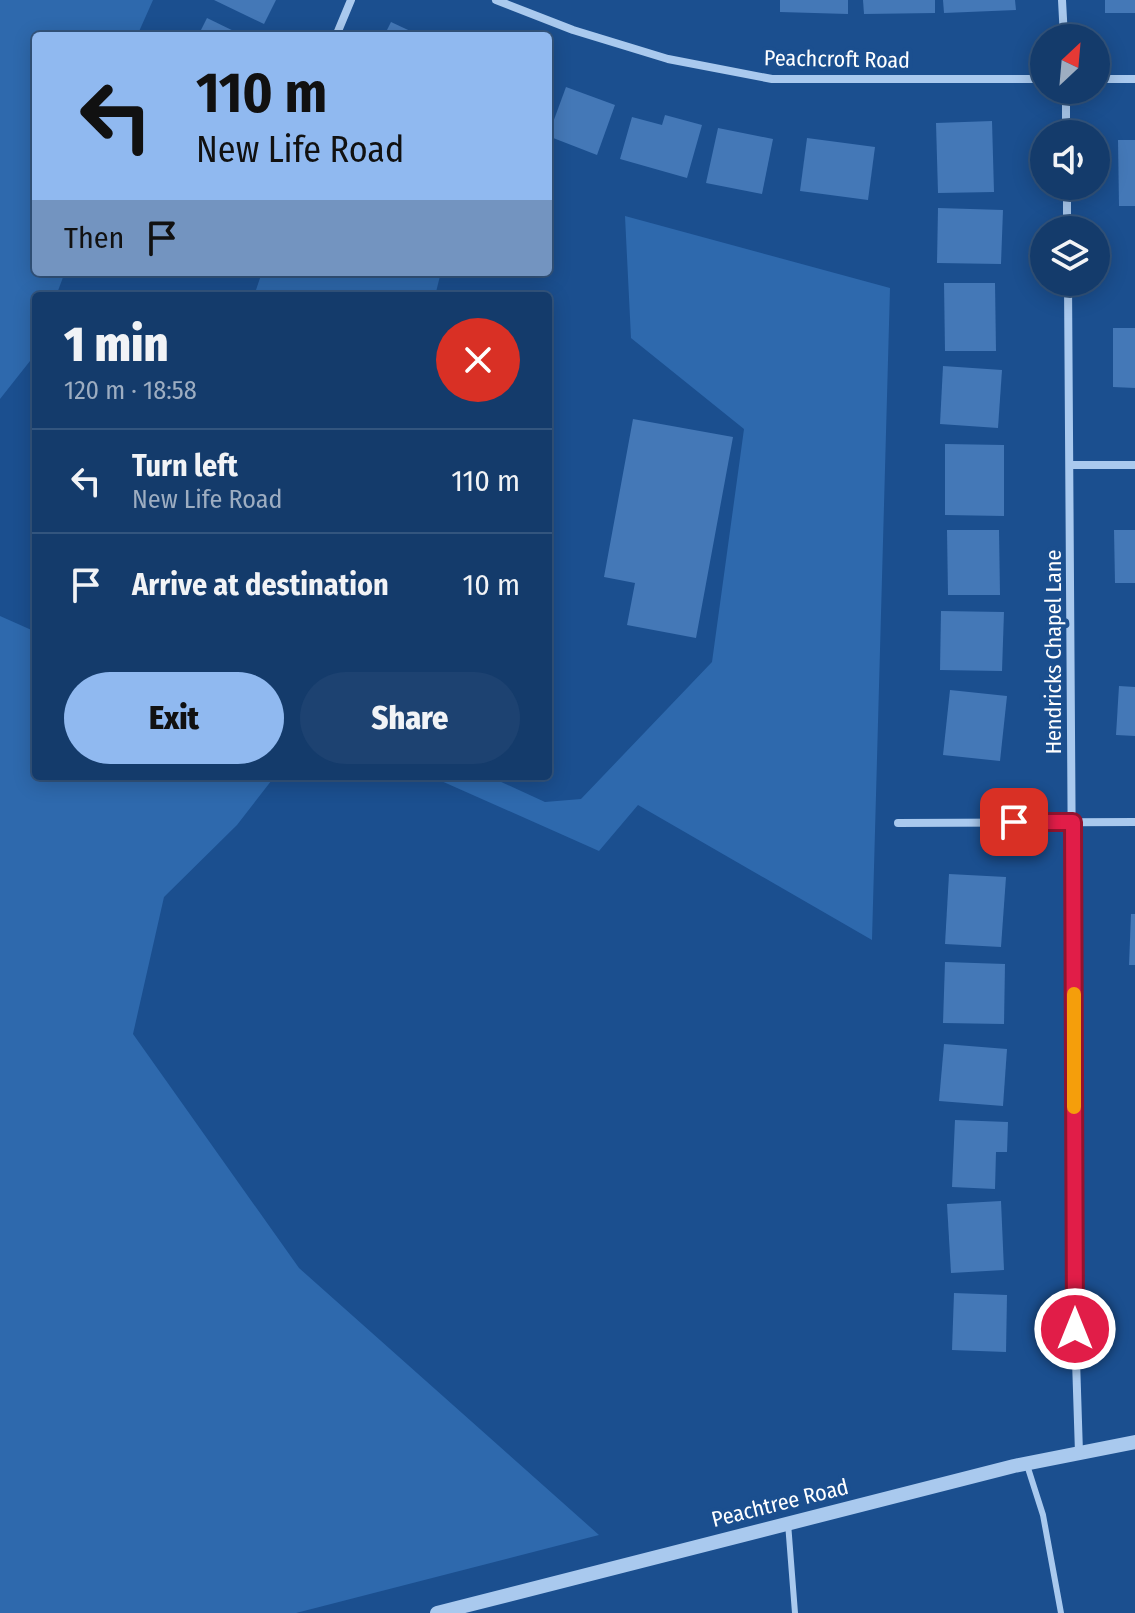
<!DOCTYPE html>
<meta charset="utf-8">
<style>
body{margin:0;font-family:"Fira Sans Condensed",sans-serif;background:#1d4271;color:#f1f3f6;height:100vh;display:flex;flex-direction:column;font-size:30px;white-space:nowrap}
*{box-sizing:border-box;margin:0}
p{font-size:26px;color:#9dadc1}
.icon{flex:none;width:44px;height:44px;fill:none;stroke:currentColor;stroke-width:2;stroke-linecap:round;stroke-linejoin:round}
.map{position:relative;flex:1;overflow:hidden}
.panel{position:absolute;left:32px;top:292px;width:520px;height:488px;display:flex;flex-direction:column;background:#143b6b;border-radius:8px;box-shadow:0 4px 20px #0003,0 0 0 2px #33557e}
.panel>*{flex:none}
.banner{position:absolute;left:32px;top:32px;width:520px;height:244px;border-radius:8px;box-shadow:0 4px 20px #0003,0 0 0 2px #33557e;background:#90b9f0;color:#111;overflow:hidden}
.needle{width:52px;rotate:26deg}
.buttons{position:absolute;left:1030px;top:24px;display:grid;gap:16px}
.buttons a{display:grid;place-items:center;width:80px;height:80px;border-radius:50%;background:#143b6b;box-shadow:0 4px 20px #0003,0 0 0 2px #33557e;font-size:40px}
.pin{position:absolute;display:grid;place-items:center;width:68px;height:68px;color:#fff;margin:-34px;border-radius:16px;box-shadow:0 4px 12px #0006}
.me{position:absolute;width:88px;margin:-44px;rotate:0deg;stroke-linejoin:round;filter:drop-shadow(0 0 6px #0008)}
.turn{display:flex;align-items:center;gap:28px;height:168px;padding:0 32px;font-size:36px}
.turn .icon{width:104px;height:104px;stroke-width:2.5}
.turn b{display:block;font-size:56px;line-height:68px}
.then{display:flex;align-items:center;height:76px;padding:0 32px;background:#0003;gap:16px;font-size:30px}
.round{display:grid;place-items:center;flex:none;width:84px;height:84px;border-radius:42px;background:#1d4271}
.head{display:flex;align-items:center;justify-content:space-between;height:136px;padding:0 32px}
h1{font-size:48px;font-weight:800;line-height:60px}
.primary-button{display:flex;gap:16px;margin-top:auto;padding:16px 32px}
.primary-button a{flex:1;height:92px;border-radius:48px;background:#90b9f0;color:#111;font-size:32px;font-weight:800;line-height:92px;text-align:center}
.primary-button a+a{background:#1d4271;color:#f1f3f6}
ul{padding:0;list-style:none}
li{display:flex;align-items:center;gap:24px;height:104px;padding:0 32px;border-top:2px solid #33557e}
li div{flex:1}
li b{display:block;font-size:30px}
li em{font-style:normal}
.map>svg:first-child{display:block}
.green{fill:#2e69ad}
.building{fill:#4478b7}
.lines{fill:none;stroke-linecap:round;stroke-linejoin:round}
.service{stroke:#a9c9ee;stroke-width:6}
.minor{stroke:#a9c9ee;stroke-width:8}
.tertiary{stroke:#a9c9ee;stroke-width:14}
.route-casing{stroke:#92132f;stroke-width:20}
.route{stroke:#e11d48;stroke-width:14}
.slow{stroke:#f59e0b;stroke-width:14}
.labels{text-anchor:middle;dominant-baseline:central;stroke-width:8;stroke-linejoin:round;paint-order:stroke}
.street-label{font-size:22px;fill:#fff;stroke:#1b4f8f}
</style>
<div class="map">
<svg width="1135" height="1613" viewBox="0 0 1135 1613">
<rect width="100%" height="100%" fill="#1b4f8f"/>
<g class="green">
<path d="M0 0H153L137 36H36V272H65L56 296H36V346L30 361 0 399Z"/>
<path d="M625 216 890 288 872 940 638 805 599 851 430 776H488L545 802 581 799 712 662 744 429 631 338Z"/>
<path d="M262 272H441L435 296H254Z"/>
<path d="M0 616 36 632V776H275L237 825 164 897 133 1034 299 1268 599 1535 296 1613H0Z"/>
</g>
<g class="building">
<path d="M214 0H276L264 24Z"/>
<path d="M780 0H848V14L780 12Z"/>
<path d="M863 0H935V13L864 14Z"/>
<path d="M943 0H1015L1016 10 944 13Z"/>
<rect x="1105" y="0" width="30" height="13"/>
<path d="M207 18 244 36H198Z"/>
<path d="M391 22 421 36H384Z"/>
<path d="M566 87 615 105 597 155 548 136Z"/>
<path d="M665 115 702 125 687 178 620 159 632 117 662 125Z"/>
<path d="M992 121 994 192 938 193 936 123Z"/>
<path d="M718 128 773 139 762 194 706 183Z"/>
<path d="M807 138 875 147 868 200 800 191Z"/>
<path d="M1118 140H1135V206H1119Z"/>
<path d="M938 208 1003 210 1001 264 937 263Z"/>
<path d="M944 283H995L996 351H945Z"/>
<path d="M1113 328H1135V388L1113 387Z"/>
<path d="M943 366 1002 370 998 428 940 424Z"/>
<path d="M633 419 733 437 696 638 627 625 635 583 604 577Z"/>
<path d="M945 444 1004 445V516L945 515Z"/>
<path d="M947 530H999L1000 595H948Z"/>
<path d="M1114 530H1135V583H1115Z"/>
<path d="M941 611 1004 612 1002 671 940 670Z"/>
<path d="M1119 686 1135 687V736L1116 735Z"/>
<path d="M950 690 1007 696 1000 761 943 755Z"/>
<path d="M949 874 1006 877 1001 947 945 944Z"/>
<path d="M1131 914H1135V965H1129Z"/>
<path d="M945 962 1005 964 1004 1024 943 1023Z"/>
<path d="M944 1044 1007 1049 1003 1106 939 1101Z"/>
<path d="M955 1120 1008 1122 1007 1152H996L995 1189 952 1187Z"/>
<path d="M1001 1201 1004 1270 951 1273 947 1204Z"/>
<path d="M954 1293 1007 1295 1006 1352 952 1350Z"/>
</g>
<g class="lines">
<g class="service">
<path d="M1027 1465 1043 1515 1061 1613"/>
<path d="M788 1523 795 1613"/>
</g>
<g class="minor">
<path d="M496 0 573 30 668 59 772 79H1044"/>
<path d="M1062 0 1064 38"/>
<path d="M336 36 351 0"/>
<path d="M1096 79H1135"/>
<path d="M1066 90V134"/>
<path d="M1067 186V230"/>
<path d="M1068 282 1075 1329 1079 1453"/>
<path d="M1070 465H1135"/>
<path d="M898 823 1135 822"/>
</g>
<path class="tertiary" d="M437 1613 1014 1466 1135 1442"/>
</g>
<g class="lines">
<defs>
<path id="route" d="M1014 822H1073L1075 1329"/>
</defs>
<use href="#route" class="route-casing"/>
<use href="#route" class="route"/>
<path class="slow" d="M1074 994V1107"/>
</g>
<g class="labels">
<g class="street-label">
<text transform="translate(837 59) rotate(1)">Peachcroft Road</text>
<text transform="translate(1053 652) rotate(-90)">Hendricks Chapel Lane</text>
<text transform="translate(780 1503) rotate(-14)">Peachtree Road</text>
</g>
</g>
</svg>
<div class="buttons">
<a><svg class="needle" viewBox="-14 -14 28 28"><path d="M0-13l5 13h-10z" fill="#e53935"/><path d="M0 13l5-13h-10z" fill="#9dadc1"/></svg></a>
<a><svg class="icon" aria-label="sound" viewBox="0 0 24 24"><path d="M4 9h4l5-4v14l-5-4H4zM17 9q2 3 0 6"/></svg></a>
<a><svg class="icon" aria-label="layers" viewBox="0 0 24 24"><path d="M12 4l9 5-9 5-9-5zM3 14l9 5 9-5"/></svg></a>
</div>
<div class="pin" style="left:1014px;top:822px;background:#d93025"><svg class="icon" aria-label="arrive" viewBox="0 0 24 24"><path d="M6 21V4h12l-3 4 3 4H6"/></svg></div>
<svg class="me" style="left:1075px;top:1329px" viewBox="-20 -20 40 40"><circle r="17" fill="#e11d48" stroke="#fff" stroke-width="3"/><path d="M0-11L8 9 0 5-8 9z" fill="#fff"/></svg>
<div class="banner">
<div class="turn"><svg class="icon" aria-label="left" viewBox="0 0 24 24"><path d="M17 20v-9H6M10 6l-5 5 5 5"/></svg><div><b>110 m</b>New Life Road</div></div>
<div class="then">Then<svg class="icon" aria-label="arrive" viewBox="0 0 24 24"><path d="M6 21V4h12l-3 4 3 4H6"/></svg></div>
</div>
<section class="panel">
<div class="head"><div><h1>1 min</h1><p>120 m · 18:58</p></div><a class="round" style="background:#d93025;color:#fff"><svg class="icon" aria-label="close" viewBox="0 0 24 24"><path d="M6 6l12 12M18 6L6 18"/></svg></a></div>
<ul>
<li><svg class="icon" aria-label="left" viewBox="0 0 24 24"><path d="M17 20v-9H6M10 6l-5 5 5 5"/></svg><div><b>Turn left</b><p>New Life Road</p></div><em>110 m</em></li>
<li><svg class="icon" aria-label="arrive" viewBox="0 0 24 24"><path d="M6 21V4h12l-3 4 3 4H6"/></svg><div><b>Arrive at destination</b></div><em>10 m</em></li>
</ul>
<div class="primary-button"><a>Exit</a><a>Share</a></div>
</section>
</div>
